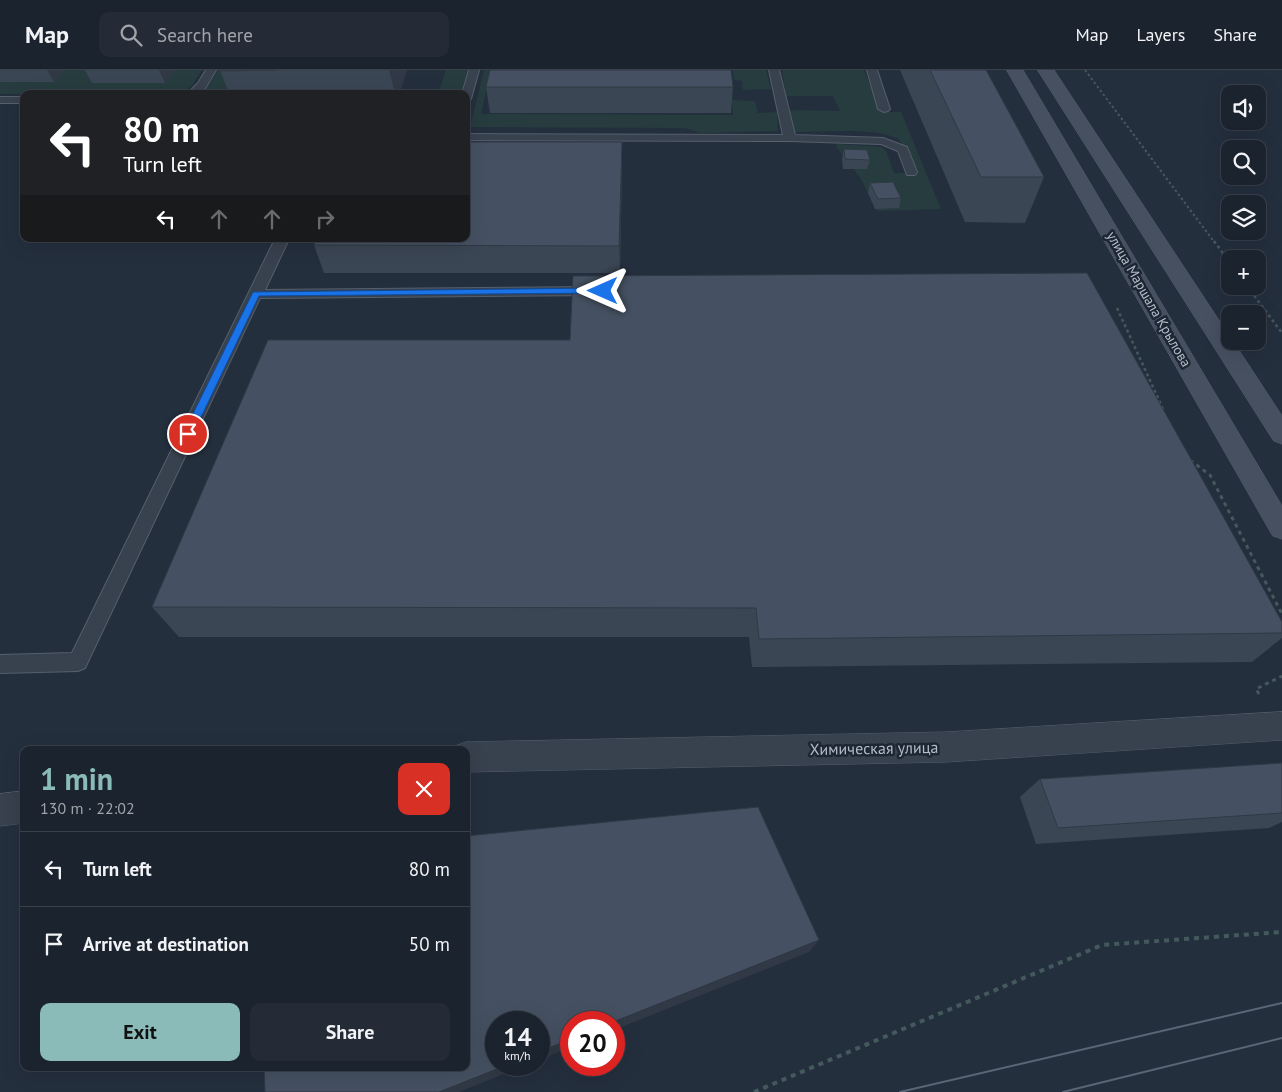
<!DOCTYPE html>
<meta charset="utf-8">
<style>
body{margin:0;font-family:"PT Sans",sans-serif;background:#242b36;color:#f1f3f6;height:100vh;display:flex;flex-direction:column;font-size:19px;white-space:nowrap}
*{box-sizing:border-box;margin:0}
p{font-size:16px;color:#a0a4aa}
.icon{flex:none;width:28px;height:28px;fill:none;stroke:currentColor;stroke-width:2;stroke-linecap:round;stroke-linejoin:round}
.map{position:relative;flex:1;overflow:hidden}
.details{position:absolute;left:20px;top:676px;width:450px;height:325px;display:flex;flex-direction:column;background:#1b232e;border-radius:10px;box-shadow:0 5px 20px #0002,0 0 0 1px #39404a}
.details>*{flex:none}
.hud{position:absolute;left:20px;top:20px;width:450px;height:152px;border-radius:10px;box-shadow:0 5px 20px #0002,0 0 0 1px #39404a;background:#202124;color:#fff;overflow:hidden}
.buttons{position:absolute;left:1221px;top:15px;display:grid;gap:10px}
.buttons a{display:grid;place-items:center;width:45px;height:45px;border-radius:10px;background:#1b232e;box-shadow:0 5px 20px #0002,0 0 0 1px #39404a;font-size:25px}
.speed{position:absolute;left:485px;top:941px;display:flex;gap:10px;font-size:25px;font-weight:700;text-align:center}
.speed>*{display:grid;place-content:center;width:65px;height:65px;border-radius:50%;background:#1b232e;box-shadow:0 5px 20px #0002,0 0 0 1px #39404a;line-height:1}
.speed small{font-size:12px;font-weight:400}
.speed .limit{border:8px solid #d22;background:#fff;color:#111}
.pin{position:absolute;display:grid;place-items:center;width:42px;height:42px;color:#fff;margin:-21px;border:2px solid #fff;border-radius:50%;box-shadow:0 1px 5px #0007}
.me{position:absolute;width:55px;margin:-28px;rotate:270deg;stroke-linejoin:round;filter:drop-shadow(0 0 4px #0008)}
.turn{display:flex;align-items:center;gap:18px;height:105px;padding:0 20px;font-size:22px}
.turn .icon{width:65px;height:65px;stroke-width:2.5}
.turn b{display:block;font-size:35px;line-height:42px}
.lanes{display:flex;align-items:center;height:48px;padding:0 20px;background:#0003;justify-content:center;gap:25px;direction:ltr}
.lanes .off{opacity:.35}
.round{display:grid;place-items:center;flex:none;width:52px;height:52px;border-radius:10px;background:#242b36}
.headline{display:flex;align-items:center;justify-content:space-between;height:85px;padding:0 20px}
h1{font-size:30px;font-weight:800;line-height:38px;color:#8bbbb9}
.action{display:flex;gap:10px;margin-top:auto;padding:10px 20px}
.action a{flex:1;height:58px;border-radius:10px;background:#8bbbb9;color:#111;font-size:20px;font-weight:800;line-height:58px;text-align:center}
.action a+a{background:#242b36;color:#f1f3f6}
ul{padding:0;list-style:none}
li{display:flex;align-items:center;gap:15px;height:75px;padding:0 20px;border-top:1px solid #39404a}
li div{flex:1}
li b{display:block;font-size:19px}
li em{font-style:normal}
header{display:flex;align-items:center;gap:30px;box-sizing:border-box;height:70px;padding:0 25px;background:#1b232e;border-bottom:1px solid #39404a}
header strong{font-size:24px}
nav{display:flex;gap:28px;margin-inline-start:auto;font-size:18px}
.search{width:350px;height:45px;background:#242b36;display:flex;align-items:center;gap:12px;box-sizing:border-box;padding:0 18px;border-radius:10px;color:#a0a4aa;font-size:19px}
.map>svg:first-child{display:block}
.green{fill:#263c3f}
.lines{fill:none;stroke-linecap:round;stroke-linejoin:round}
.lane-casing{stroke:#565f6c;stroke-width:2}
.street-casing{stroke:#565f6c;stroke-width:1}
.secondary-casing{stroke:#565f6c;stroke-width:1}
.path-far3{stroke:#44595c;stroke-width:2;stroke-dasharray:2.5 2.5;stroke-linecap:butt}
.path-far2{stroke:#44595c;stroke-width:2.5;stroke-dasharray:3 3;stroke-linecap:butt}
.path-far1{stroke:#44595c;stroke-width:3;stroke-dasharray:4 4;stroke-linecap:butt}
.path{stroke:#44595c;stroke-width:4;stroke-dasharray:5 5;stroke-linecap:butt}
.lane{fill:#38414e;fill-rule:evenodd}
.street{fill:#38414e;fill-rule:evenodd}
.secondary{fill:#465061;fill-rule:evenodd}
.tram{stroke:#5a6575;stroke-width:2}
.wall{fill:#3b4654}
.shaded-wall{fill:#303945}
.building{fill:#455162;stroke:#303945}
.route{fill:#1a73e8;stroke:#114b97}
.labels{text-anchor:middle;dominant-baseline:central;stroke-width:5;stroke-linejoin:round;paint-order:stroke}
.far-street-label{font-size:14px;fill:#b4bcc9;stroke:#1d2633}
.street-label{font-size:16px;fill:#b4bcc9;stroke:#1d2633}
</style>
<header>
<strong>Map</strong>
<div class="search"><svg class="icon" aria-label="search" viewBox="0 0 24 24"><circle cx="10" cy="10" r="6"/><path d="M15 15l6 6"/></svg>Search here</div>
<nav><a>Map</a><a>Layers</a><a>Share</a></nav>
</header>
<div class="map">
<svg width="1282" height="1022" viewBox="0 0 1282 1022">
<rect width="100%" height="100%" fill="#242f3e"/>
<g class="green">
<path d="M0 0H202L191 17 176 23 0 24Z"/>
<path d="M218 0H243L229 24H203Z"/>
<path d="M446 0H468L461 24H438Z"/>
<path d="M484 0H491L481 44 733 45 732 30 755 31 758 43 777 42 778 61 701 63 685 58 470 57Z"/>
<path d="M733 0H766L771 19 743 20 742 11 734 10Z"/>
<path d="M782 0H864L881 42H901L941 139 877 141 861 109 836 76 838 74 881 77 886 81 894 103H916L899 69C874 57 824 62 795 62L789 40 840 41 833 26H786Z"/>
</g>
<g class="lines">
<defs>
<g id="lane">
<path d="M206 0H216L206 17 199 24H187L198 13Z"/>
<path d="M469 0H479L471 29 466 32V24H462Z"/>
<path d="M769 0H779L795 65 883 68 907 77 917 102 915 105H907L898 81 881 74 790 71 466 70V64L783 65Z"/>
<path d="M867 0H877L890 39 888 41 884 42 878 39Z"/>
<rect x="0" y="27" width="24" height="6"/>
<path d="M275 169H289L265 220 597 217 602 218 604 221 602 224 597 225 260 228 85 598 78 601 0 603V585L72 583Z"/>
</g>
<g id="street">
<path d="M1282 642V670L946 692 466 702V680H453L455 676 466 672 946 662Z"/>
<path d="M24 721V753L0 756V724Z"/>
</g>
<g id="secondary">
<path d="M1007 0H1023L1282 436V469L1273 466Z"/>
<path d="M1038 0H1054L1230 267V271H1233L1282 346V374L1274 371Z"/>
</g>
</defs>
<use href="#lane" class="lane-casing"/>
<use href="#street" class="street-casing"/>
<use href="#secondary" class="secondary-casing"/>
<path class="path-far3" d="M1085 0 1215 173"/>
<g class="path-far2">
<path d="M1214 171 1230 193"/>
<path d="M1247 216 1282 263"/>
<path d="M1117 238 1163 339"/>
</g>
<g class="path-far1">
<path d="M1190 390 1210 405 1282 544"/>
<path d="M1259 624 1256 619 1282 606"/>
</g>
<path class="path" d="M754 1022 1102 875 1282 862"/>
<use href="#lane" class="lane"/>
<use href="#street" class="street"/>
<use href="#secondary" class="secondary"/>
<g class="tram">
<path d="M900 1022 1282 933"/>
<path d="M1063 1022 1282 968"/>
</g>
</g>
<g class="wall">
<path d="M0 0H65L54 12H0Z"/>
<path d="M85 0H174L165 13H92Z"/>
<path d="M220 0H407L399 24H229Z"/>
<path d="M900 0H986L1044 107 1025 153 965 152Z"/>
<path d="M486 17H733L731 43H490Z"/>
<path d="M622 72V99L620 203H324L314 175Z"/>
<path d="M844 79 870 90 867 99H843L842 89Z"/>
<path d="M870 113 901 128 899 138 875 139 868 123Z"/>
<path d="M268 270 1282 552V568L1252 592 752 597 749 567H179L152 537Z"/>
<path d="M1282 693V752L1269 758 1036 774 1020 727 1040 709Z"/>
</g>
<g class="shaded-wall">
<path d="M47 0H65L54 12Z"/>
<path d="M159 0H174L165 13Z"/>
<path d="M389 0H407L399 24H395Z"/>
<path d="M622 72V99L620 203 619 176Z"/>
<path d="M819 870 809 882 614 960V952Z"/>
<path d="M571 969V977L539 990V982Z"/>
<path d="M507 995H526L459 1022H439Z"/>
</g>
<g class="building">
<path d="M220 0H277L220 1Z"/>
<path d="M490 0H731L733 17H486Z"/>
<path d="M930 0H986L1044 107H981Z"/>
<path d="M217 20 215 24H179L181 21Z"/>
<path d="M466 72H622L619 176 314 175 316 169H466Z"/>
<path d="M844 79 867 80 870 90 845 89Z"/>
<path d="M893 112 901 128 878 129 870 113Z"/>
<path d="M1087 203 1282 552V563L759 569 756 538 152 537 268 270H570L573 206Z"/>
<path d="M1282 693V743L1058 758 1040 709Z"/>
<path d="M758 737 819 870 613 952H571V969L539 982V952H496V995H507L439 1022H265L264 998H466V766Z"/>
</g>
<path class="route" d="M603 218 606 219V223L259 226 193 364 188 368 183 364 253 222Z"/>
<g class="labels">
<g class="far-street-label">
<text transform="translate(1149 229) rotate(60)">улица Маршала Крылова</text>
</g>
<g class="street-label">
<text transform="translate(874 678) rotate(-1)">Химическая улица</text>
</g>
</g>
</svg>
<div class="buttons">
<a><svg class="icon" aria-label="sound" viewBox="0 0 24 24"><path d="M4 9h4l5-4v14l-5-4H4zM17 9q2 3 0 6"/></svg></a>
<a><svg class="icon" aria-label="search" viewBox="0 0 24 24"><circle cx="10" cy="10" r="6"/><path d="M15 15l6 6"/></svg></a>
<a><svg class="icon" aria-label="layers" viewBox="0 0 24 24"><path d="M12 4l9 5-9 5-9-5zM3 14l9 5 9-5"/></svg></a>
<a>+</a>
<a>−</a>
</div>
<div class="speed"><div>14<small>km/h</small></div><div class="limit">20</div></div>
<div class="pin" style="left:188px;top:364px;background:#d93025"><svg class="icon" aria-label="arrive" viewBox="0 0 24 24"><path d="M6 21V4h12l-3 4 3 4H6"/></svg></div>
<svg class="me" style="left:603px;top:221px" viewBox="-20 -20 40 40"><path d="M0-17L14 15 0 8-14 15z" fill="#1a73e8" stroke="#fff" stroke-width="4"/></svg>
<div class="hud">
<div class="turn"><svg class="icon" aria-label="left" viewBox="0 0 24 24"><path d="M17 20v-9H6M10 6l-5 5 5 5"/></svg><div><b>80 m</b>Turn left</div></div>
<div class="lanes"><svg class="icon" aria-label="left" viewBox="0 0 24 24"><path d="M17 20v-9H6M10 6l-5 5 5 5"/></svg><svg class="icon off" aria-label="ahead" viewBox="0 0 24 24"><path d="M12 20V5M6 11l6-6 6 6"/></svg><svg class="icon off" aria-label="ahead" viewBox="0 0 24 24"><path d="M12 20V5M6 11l6-6 6 6"/></svg><svg class="icon off" aria-label="right" viewBox="0 0 24 24"><path d="M7 20v-9h11M14 6l5 5-5 5"/></svg></div>
</div>
<section class="details">
<div class="headline"><div><h1>1 min</h1><p>130 m · 22:02</p></div><a class="round" style="background:#d93025;color:#fff"><svg class="icon" aria-label="close" viewBox="0 0 24 24"><path d="M6 6l12 12M18 6L6 18"/></svg></a></div>
<ul>
<li><svg class="icon" aria-label="left" viewBox="0 0 24 24"><path d="M17 20v-9H6M10 6l-5 5 5 5"/></svg><div><b>Turn left</b></div><em>80 m</em></li>
<li><svg class="icon" aria-label="arrive" viewBox="0 0 24 24"><path d="M6 21V4h12l-3 4 3 4H6"/></svg><div><b>Arrive at destination</b></div><em>50 m</em></li>
</ul>
<div class="action"><a>Exit</a><a>Share</a></div>
</section>
</div>
